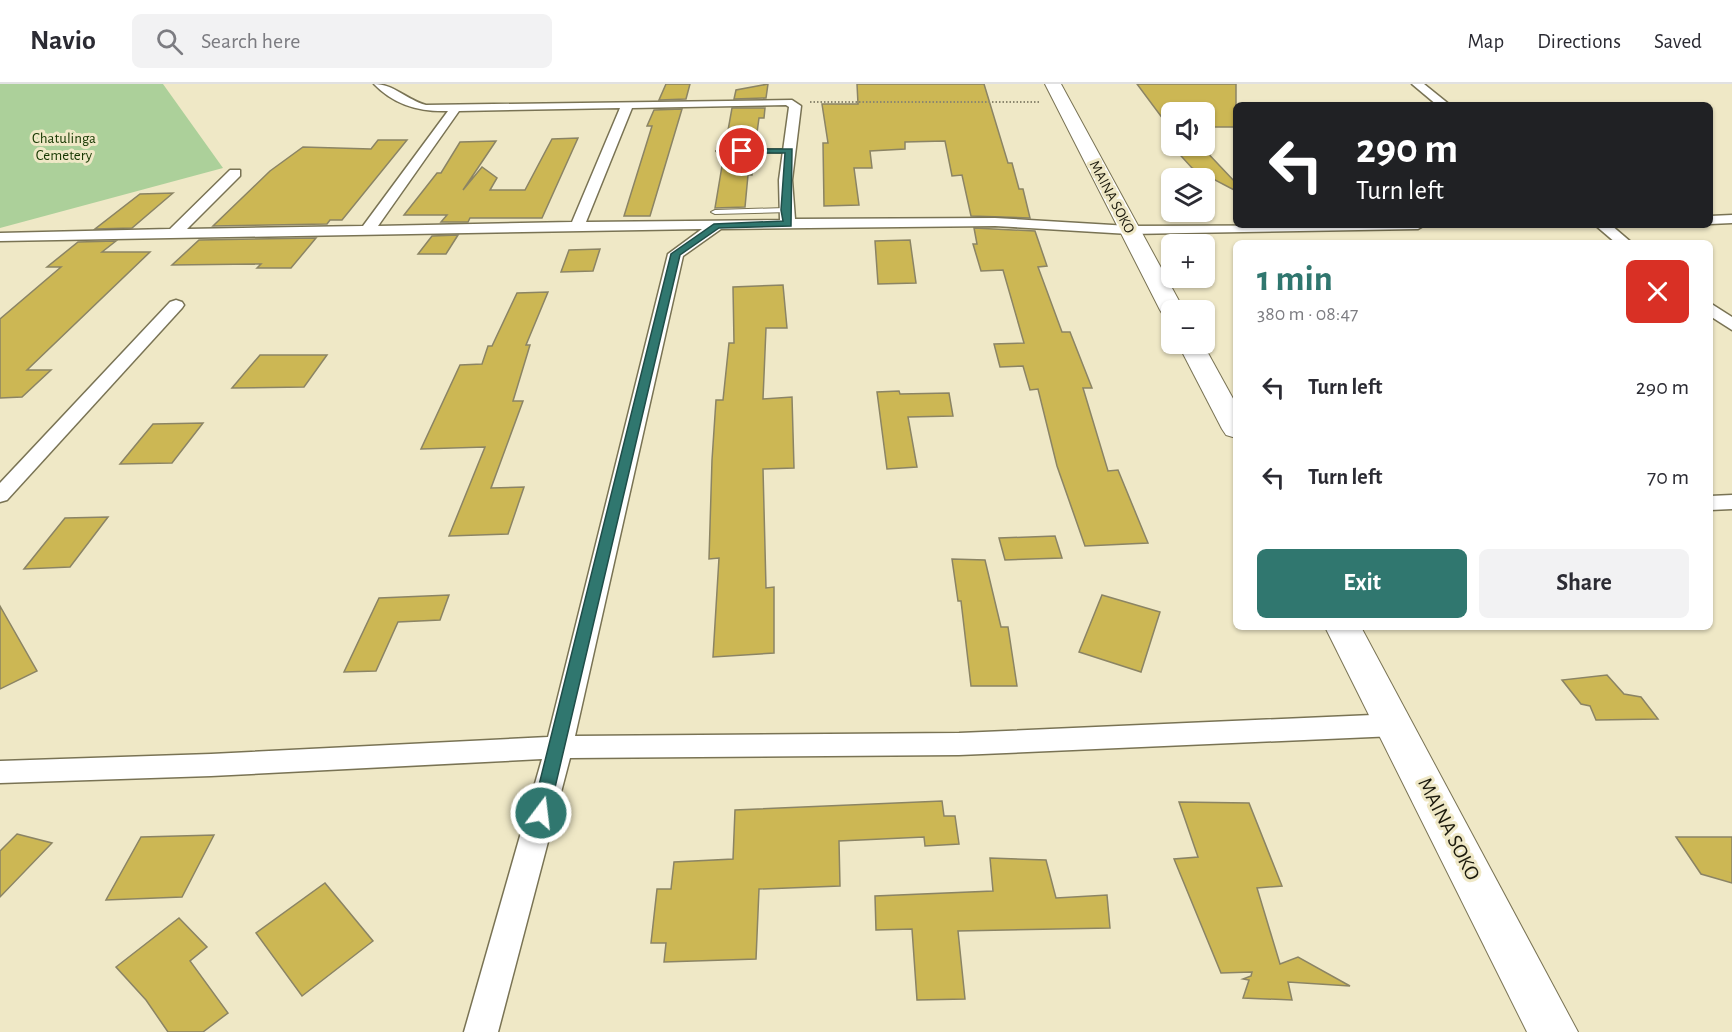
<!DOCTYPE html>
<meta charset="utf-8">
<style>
body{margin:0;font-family:"Alegreya Sans",sans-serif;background:#f2f2f3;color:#2b2b33;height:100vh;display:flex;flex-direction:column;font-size:22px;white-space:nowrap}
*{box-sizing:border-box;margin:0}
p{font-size:20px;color:#7c7c81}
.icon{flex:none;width:33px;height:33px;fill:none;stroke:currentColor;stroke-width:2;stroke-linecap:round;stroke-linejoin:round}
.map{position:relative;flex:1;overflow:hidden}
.panel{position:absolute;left:1233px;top:156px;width:480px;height:390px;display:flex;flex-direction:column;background:#fff;border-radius:9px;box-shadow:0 2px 4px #0004}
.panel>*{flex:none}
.banner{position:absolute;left:1233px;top:18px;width:480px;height:126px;border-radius:9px;box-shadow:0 2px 4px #0004;background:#202124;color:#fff;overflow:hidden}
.buttons{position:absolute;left:1161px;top:18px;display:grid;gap:12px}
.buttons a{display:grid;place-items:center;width:54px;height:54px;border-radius:9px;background:#fff;box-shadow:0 2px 4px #0004;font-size:30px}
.pin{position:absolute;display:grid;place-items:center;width:51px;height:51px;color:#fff;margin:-26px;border:3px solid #fff;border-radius:50%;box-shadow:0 2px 6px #0007}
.me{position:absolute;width:66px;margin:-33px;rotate:15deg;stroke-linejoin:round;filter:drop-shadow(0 0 4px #0008)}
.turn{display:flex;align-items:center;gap:21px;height:126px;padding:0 24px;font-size:27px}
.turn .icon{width:78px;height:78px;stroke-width:2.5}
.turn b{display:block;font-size:42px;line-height:51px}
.round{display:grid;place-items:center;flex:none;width:63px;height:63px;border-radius:9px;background:#f2f2f3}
.headline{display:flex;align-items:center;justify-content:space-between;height:102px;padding:0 24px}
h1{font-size:36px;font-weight:600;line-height:45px;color:#30776f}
.action{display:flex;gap:12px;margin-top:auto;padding:12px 24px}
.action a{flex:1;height:69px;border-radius:9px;background:#30776f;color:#fff;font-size:24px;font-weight:600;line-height:69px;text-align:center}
.action a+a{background:#f2f2f3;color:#2b2b33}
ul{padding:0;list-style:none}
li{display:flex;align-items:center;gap:18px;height:90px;padding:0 24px}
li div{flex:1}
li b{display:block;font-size:22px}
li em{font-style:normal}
header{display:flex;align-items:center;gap:36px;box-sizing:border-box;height:84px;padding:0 30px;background:#fff;border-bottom:2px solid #e1e1e2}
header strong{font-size:28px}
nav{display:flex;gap:33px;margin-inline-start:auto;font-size:21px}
.search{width:420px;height:54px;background:#f2f2f3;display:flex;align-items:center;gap:15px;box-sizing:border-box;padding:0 21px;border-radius:9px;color:#7c7c81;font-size:22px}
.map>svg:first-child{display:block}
.green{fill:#acd09a}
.building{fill:#ccb754;stroke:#8b8464;stroke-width:1.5}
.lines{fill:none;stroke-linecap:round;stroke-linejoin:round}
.lane-casing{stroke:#797354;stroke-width:2}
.street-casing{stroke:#797354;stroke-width:3}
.secondary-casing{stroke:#797354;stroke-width:2}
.path{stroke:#8c876f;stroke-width:2;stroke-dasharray:1.5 2;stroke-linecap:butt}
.lane{fill:#fff;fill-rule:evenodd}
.street{fill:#fff;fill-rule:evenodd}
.secondary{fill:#fff;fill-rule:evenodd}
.route{fill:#30776f;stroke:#1f4d48;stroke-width:1.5}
.labels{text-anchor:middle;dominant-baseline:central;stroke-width:6;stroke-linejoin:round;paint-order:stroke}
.far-park-label{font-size:15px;fill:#163700;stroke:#efe8c6}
.far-street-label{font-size:15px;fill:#1b190c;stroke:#efe8c6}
.near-street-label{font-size:21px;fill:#1b190c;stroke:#efe8c6}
</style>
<header>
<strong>Navio</strong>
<div class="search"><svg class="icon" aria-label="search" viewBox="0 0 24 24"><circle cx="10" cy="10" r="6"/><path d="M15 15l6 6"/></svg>Search here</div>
<nav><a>Map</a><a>Directions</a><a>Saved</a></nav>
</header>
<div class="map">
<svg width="1732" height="948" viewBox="0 0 1732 948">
<rect width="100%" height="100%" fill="#efe8c6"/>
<path class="green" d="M0 0H163L223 84 0 144Z"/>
<g class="building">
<path d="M666 0H690L686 15 659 16Z"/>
<path d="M768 0 766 14 734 15 736 6Z"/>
<path d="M857 0H984L1008 79H1012L1019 105H1023L1030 134 971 132 962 91 952 92 945 57 905 58V65L870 67 872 84H854L859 121 824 122 823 59H828L822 20H858Z"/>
<path d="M1137 0H1236V43H1204V28H1172V43H1169Z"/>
<path d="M732 24H765L764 34H759L755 63H725Z"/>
<path d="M682 25 650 132H624L652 42H647L654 26Z"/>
<path d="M578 54 542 134H470L468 138H441L447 131H404L437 89H441L460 58 496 57 463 106 482 83 497 94 490 106H525L552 55Z"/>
<path d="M378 56H407L342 136H330L327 140 213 142 270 87 303 63 371 65Z"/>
<path d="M1172 62H1201L1236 99V107L1192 84Z"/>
<path d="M724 70 754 71 752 91H748L745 123 715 124Z"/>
<path d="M173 109 132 144 95 145 140 110Z"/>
<path d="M974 144 1035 147 1047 182 1038 183 1062 248H1070L1092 304H1083L1108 387 1118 386 1148 459 1085 462 1057 382 1038 305 1030 306 1023 282 1000 283 994 260 1024 259 1003 186 981 187 973 160H977Z"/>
<path d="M458 151 446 170H418L432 152Z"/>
<path d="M316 154 291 184H257L261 180 172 181 199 156Z"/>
<path d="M910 156 916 199 878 200 875 157Z"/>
<path d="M116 157 102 168H150L27 286H51L22 313 0 314V235L61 183H47L78 158Z"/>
<path d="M600 165 593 187 561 188 569 166Z"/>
<path d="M783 201 787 244H766L763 315 792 313 794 384 763 385 766 504 774 503V569L713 573 719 474 709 475 712 376 716 316H723L729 259H734L733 203Z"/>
<path d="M548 208 526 261H530L513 317H523L491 404 524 403 508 450 449 452 485 363 421 365 460 281 482 280 488 262H492L517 209Z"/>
<path d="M260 271H327L304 303 232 304Z"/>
<path d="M899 307 900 310 949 309 953 332 908 333 917 383 887 385 877 308Z"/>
<path d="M203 339 172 379 120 380 153 340Z"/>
<path d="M108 433 70 483 24 485 65 434Z"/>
<path d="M1055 452 1062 474 1005 476 999 454Z"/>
<path d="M952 475 985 476 1001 543H1008L1017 602H971L961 517H958Z"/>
<path d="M449 511 440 536 398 538 376 587 344 588 379 514Z"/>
<path d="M1102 511 1160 528 1141 588 1079 568Z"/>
<path d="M0 522 37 587 0 605Z"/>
<path d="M1607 591 1624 610 1641 613 1658 635 1596 636 1590 622 1581 620 1562 596Z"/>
<path d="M942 717 944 732H955L959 760 925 762 924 753 839 757 840 802 759 805 756 875 664 878 666 859H651L657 805H671L674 778 733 775 735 726Z"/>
<path d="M1179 718 1249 719 1282 802 1257 804 1280 880 1298 873 1350 902 1288 898 1292 916 1243 914 1249 896 1243 895 1251 892 1252 888 1221 889 1174 775 1198 773Z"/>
<path d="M17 750 52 759 0 813V767Z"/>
<path d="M214 751 182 813 106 816 141 753Z"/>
<path d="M1676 753H1732V799L1701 790Z"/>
<path d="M990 774 1046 776 1056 814 1107 811 1110 844 958 847 965 915 917 916 912 845 876 846 875 812 993 807Z"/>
<path d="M325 799 373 857 302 912 256 849Z"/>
<path d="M179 834 207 863 190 877 228 929 203 948H168L146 916 116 883Z"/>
</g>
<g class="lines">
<defs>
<g id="lane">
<path d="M719 65H789L792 67 789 69 717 68 716 67Z"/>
<path d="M785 124 789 126 788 128 715 130 711 128 715 126Z"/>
</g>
<g id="street">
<path d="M374 0C394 0 407 16 426 21L792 16 801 22 792 96 795 135 995 134 1129 142 1425 141 1418 145 1129 150 995 142 721 145 683 172 575 652 959 649 1395 630 1404 634 1408 641 1404 648 1395 652 959 671 570 674 498 948H464L542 675 211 692 0 699V677L211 670 548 653 668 170 702 145 0 157V149L170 145 230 86H240V92L187 145 363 142 448 27C420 28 394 21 374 0ZM786 21 789 23 779 96 780 136 586 138 632 24ZM620 24 572 138 378 142 459 27Z"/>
<path d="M1412 0H1424L1450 21H1437Z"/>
<path d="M1732 131V139L1710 140V132Z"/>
<path d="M1595 141H1611L1632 159H1616Z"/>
<path d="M176 216 182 218 184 221 182 224 7 416 0 418V399L170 218Z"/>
<path d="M1710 219 1732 233V246L1710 232Z"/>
<path d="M1732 411V425L1710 426V412Z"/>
</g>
<g id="secondary">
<path d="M1045 0H1061L1184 226H1172V233L1163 231 1160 226Z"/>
<path d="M1178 260H1203L1236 320V354L1226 351 1222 345Z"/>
<path d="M1325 543H1361L1578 948H1527Z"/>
</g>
</defs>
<use href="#lane" class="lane-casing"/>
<use href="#street" class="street-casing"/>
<use href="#secondary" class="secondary-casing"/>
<path class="path" d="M810 18H1039"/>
<use href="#lane" class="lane"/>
<use href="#street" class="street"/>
<use href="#secondary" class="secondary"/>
</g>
<path class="route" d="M792 65 791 142 719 144 680 171 549 729 547 734 541 736 534 734 532 729 671 170 714 140 783 137 781 126 785 69H742L738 67 742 65Z"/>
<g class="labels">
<g class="far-park-label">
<text x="64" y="54">Chatulinga<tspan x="64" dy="17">Cemetery</tspan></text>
</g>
<g class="far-street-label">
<text transform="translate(1112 113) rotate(62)">MAINA SOKO</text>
</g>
<g class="near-street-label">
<text transform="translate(1449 745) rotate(63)">MAINA SOKO</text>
</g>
</g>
</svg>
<div class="buttons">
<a><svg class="icon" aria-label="sound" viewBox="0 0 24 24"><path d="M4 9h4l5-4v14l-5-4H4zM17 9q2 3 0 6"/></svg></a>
<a><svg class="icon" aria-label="layers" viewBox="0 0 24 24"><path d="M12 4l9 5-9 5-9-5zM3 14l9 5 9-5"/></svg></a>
<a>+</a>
<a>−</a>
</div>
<div class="pin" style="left:742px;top:67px;background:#d93025"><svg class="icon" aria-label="arrive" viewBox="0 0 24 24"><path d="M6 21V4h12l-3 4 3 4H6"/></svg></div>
<svg class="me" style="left:541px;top:729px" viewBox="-20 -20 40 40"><circle r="17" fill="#30776f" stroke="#fff" stroke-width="3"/><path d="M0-11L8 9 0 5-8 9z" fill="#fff"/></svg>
<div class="banner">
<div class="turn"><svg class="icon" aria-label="left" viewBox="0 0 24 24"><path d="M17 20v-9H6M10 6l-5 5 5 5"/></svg><div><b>290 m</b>Turn left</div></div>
</div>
<section class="panel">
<div class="headline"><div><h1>1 min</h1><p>380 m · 08:47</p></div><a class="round" style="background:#d93025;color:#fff"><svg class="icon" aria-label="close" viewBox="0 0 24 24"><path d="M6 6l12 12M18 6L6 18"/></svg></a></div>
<ul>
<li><svg class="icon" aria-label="left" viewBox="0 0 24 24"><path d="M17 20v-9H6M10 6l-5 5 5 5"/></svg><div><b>Turn left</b></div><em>290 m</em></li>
<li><svg class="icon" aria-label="left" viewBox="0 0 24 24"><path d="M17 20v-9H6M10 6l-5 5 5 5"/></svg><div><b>Turn left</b></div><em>70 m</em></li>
</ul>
<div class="action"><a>Exit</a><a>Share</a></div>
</section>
</div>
